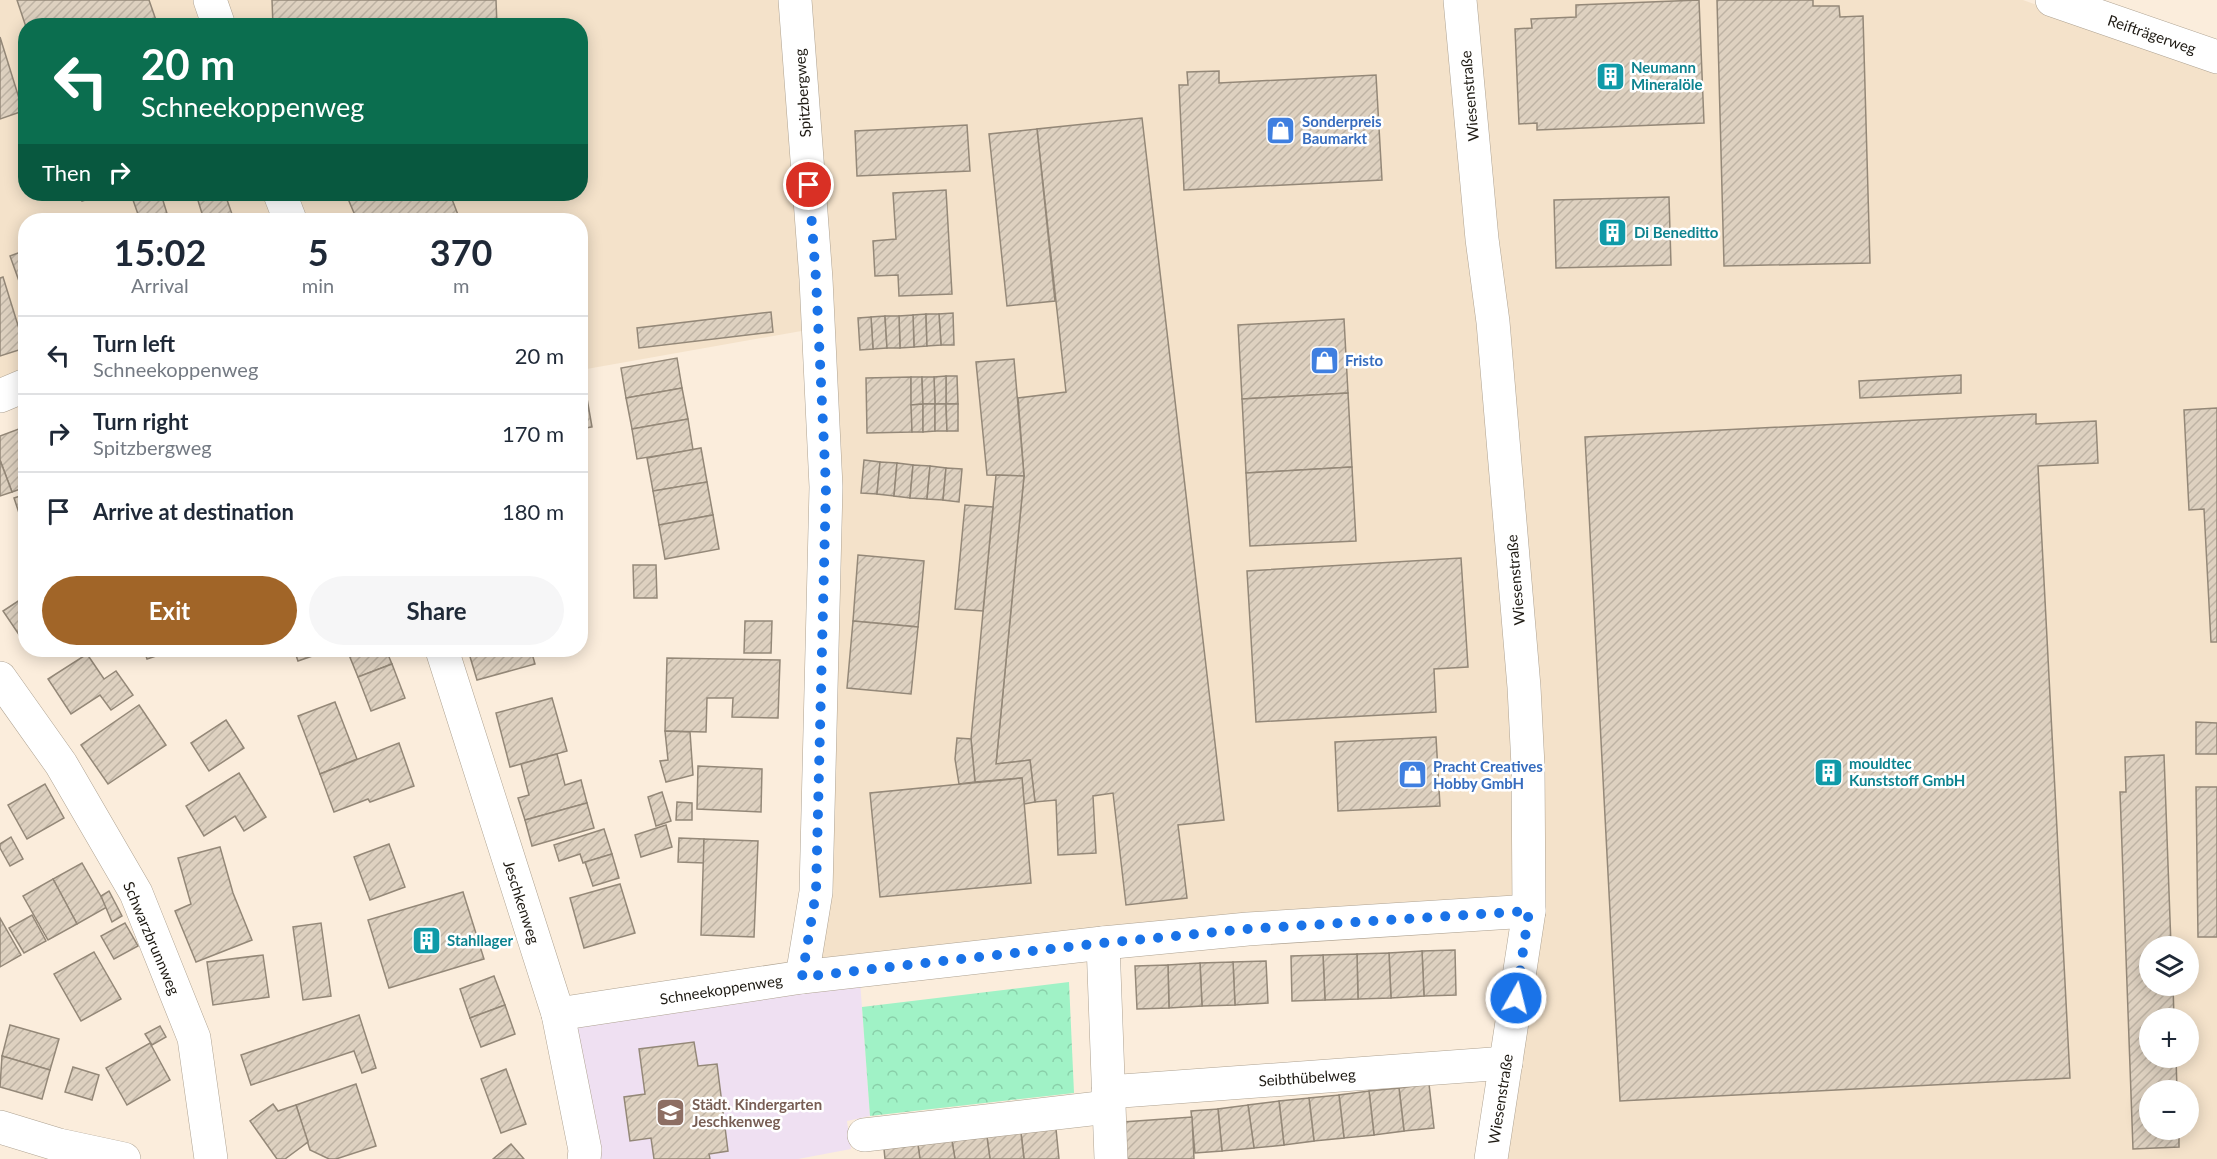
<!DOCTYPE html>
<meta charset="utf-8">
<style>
body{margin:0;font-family:Lato,sans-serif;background:#f6f6f7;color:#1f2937;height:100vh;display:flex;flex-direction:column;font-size:22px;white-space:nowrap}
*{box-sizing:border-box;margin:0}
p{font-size:20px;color:#747a83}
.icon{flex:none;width:33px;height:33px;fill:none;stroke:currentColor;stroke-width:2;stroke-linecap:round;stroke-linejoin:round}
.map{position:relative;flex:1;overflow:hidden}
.side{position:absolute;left:18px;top:213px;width:570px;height:444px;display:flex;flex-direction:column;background:#fff;border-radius:24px;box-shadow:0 3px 15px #0003}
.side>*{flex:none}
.top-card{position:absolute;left:18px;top:18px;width:570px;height:183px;border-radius:24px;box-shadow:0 3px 15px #0003;background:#0b6e4f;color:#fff;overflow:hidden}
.fabs{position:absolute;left:2139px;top:936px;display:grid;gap:12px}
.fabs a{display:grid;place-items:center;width:60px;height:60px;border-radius:50%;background:#fff;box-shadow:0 3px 15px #0003;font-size:30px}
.pin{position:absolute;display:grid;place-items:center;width:51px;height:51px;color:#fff;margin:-26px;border:3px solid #fff;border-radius:50%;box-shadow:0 2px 6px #0007}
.me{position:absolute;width:66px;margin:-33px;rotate:8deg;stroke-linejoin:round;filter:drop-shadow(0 0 4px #0008)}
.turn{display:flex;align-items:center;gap:21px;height:126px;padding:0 24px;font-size:27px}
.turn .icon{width:78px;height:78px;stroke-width:2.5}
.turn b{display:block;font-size:42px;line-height:51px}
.then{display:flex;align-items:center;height:57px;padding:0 24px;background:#0003;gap:12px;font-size:22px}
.eta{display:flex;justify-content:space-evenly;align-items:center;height:102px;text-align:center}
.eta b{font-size:36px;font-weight:700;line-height:42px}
.cta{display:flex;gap:12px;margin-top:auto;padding:12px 24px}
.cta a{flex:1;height:69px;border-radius:36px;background:#a16528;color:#fff;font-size:24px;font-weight:700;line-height:69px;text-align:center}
.cta a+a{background:#f6f6f7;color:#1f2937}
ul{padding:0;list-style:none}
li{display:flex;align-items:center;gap:18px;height:78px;padding:0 24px;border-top:2px solid #e0e1e3}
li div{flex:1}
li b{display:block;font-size:22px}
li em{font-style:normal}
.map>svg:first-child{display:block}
.built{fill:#f4e2ca;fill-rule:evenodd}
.education{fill:#efe0f2}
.park{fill:url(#park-crowns)}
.building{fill:url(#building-hatch);stroke:#948878;stroke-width:1.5}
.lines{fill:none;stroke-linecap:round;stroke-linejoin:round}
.minor-casing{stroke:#aea291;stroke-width:34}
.minor{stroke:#fff;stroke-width:33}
.route{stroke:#1a73e8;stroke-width:10;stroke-dasharray:0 18}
.labels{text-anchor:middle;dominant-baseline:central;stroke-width:5;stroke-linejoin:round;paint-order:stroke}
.street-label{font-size:15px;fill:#1e1a13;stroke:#fff}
.culture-label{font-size:15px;font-weight:bold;fill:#0d838f;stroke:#fff;text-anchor:start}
.shop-label{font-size:15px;font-weight:bold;fill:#366cbe;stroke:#fff;text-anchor:start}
.education-label{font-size:15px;font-weight:bold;fill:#785e54;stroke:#fff;text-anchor:start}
</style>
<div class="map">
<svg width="2217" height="1159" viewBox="0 0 2217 1159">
<defs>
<pattern id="park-crowns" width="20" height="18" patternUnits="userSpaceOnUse" patternTransform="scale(1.5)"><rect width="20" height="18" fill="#a0f2c6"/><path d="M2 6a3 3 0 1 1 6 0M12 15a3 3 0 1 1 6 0" fill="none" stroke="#89cfa9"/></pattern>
<pattern id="building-hatch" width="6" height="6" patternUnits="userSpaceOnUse" patternTransform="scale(1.5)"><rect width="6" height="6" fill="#ded1c0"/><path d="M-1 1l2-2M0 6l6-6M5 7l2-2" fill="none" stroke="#beb3a4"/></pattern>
</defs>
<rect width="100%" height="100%" fill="#fbeddc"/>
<g class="built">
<path d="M0 0H199L208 25 26 26V194H271L281 220H26L25 379 0 389Z"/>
<path d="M218 0H2023L2217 71V1159H1502L1538 909 809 968 816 892 807 330 581 370 580 220H299L289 194H580V26L227 25ZM2150 946H2188V986H2150ZM2150 1018H2188V1058H2150ZM2150 1090H2188V1130H2150Z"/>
</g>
<path class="education" d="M860 981 870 1116 847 1121 851 1149 798 1159H593L568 1019Z"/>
<path class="park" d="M1069 982 1074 1093 870 1116 862 1007Z"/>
<g class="building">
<path d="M17 0H149L158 26H26V27Z"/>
<path d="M272 0H496L497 26H273Z"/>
<path d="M1699 0 1704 123 1537 130V123L1519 124 1515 29 1532 28 1531 19 1576 17V5Z"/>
<path d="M1717 0H1813V6H1839L1840 17 1863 16 1870 263 1724 266Z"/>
<path d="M0 37 23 111 0 119Z"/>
<path d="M1219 71V83L1376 75 1382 180 1184 190 1179 85H1188L1187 72Z"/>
<path d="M1142 118 1224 820 1178 825 1187 898 1126 905 1113 793 1093 796 1096 853 1058 855 1056 800 1035 802 1030 760 996 764 1024 476 1018 398 1066 392 1037 129Z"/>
<path d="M967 125 970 171 857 176 855 131Z"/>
<path d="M1037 129 1055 301 1007 306 989 134Z"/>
<path d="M946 190 952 294 899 296 898 275 875 276 873 241 896 239 893 193Z"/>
<path d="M79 194H105L82 201Z"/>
<path d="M144 194H161L169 220H140L132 197Z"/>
<path d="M196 194H225L234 220H204Z"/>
<path d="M346 194H450L460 220H357Z"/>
<path d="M1669 197 1671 265 1556 268 1554 200Z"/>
<path d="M26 250V279L19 281 10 256Z"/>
<path d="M3 277 25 348 0 356V278Z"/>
<path d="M771 312 773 332 639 348 637 328Z"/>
<path d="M953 313 954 345H941L939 314Z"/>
<path d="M926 314 927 346 914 347 913 315Z"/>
<path d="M926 314H939L941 345 927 346Z"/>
<path d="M913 315 914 347 900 348 899 316Z"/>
<path d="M885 316 887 348 873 349 871 317Z"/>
<path d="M885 316H899L900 348H887Z"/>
<path d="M871 317 873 349 860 350 858 318Z"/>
<path d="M1344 319 1348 393 1242 399 1238 325Z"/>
<path d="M677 358 682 388 626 398 621 368Z"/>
<path d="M1014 359 1024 476 987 475 976 362Z"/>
<path d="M1961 375V393L1860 398 1859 381Z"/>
<path d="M946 376H957L958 404H946Z"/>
<path d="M946 376V404H935L934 377Z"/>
<path d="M911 377 912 432 867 433 866 378Z"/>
<path d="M911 377H922L923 404 911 405Z"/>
<path d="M922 377H934L935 404H923Z"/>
<path d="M585 387 592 427 580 429V388Z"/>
<path d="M682 388 688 419 632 429 626 398Z"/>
<path d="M1348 393 1352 467 1246 473 1242 399Z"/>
<path d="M923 404V432H912L911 405Z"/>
<path d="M923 404H935V431L923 432Z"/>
<path d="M935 404H946L947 431H935Z"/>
<path d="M946 404H958V431H947Z"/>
<path d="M2217 408V642H2211L2204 509 2189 510 2184 410Z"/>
<path d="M2036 414V424L2096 421 2098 463 2038 466 2070 1078 1620 1101 1585 437Z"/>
<path d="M688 419 693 450 637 459 632 429Z"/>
<path d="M24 427 26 487 12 492 0 460V436Z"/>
<path d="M701 448 707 482 653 491 647 458Z"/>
<path d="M0 460 12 492 0 496Z"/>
<path d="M864 460 880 462 877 494 861 493Z"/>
<path d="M880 462 897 463 894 496 877 494Z"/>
<path d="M897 463 913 465 910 498 894 496Z"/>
<path d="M913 465 930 466 927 499 910 498Z"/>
<path d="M930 466 946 468 943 500 927 499Z"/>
<path d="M1352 467 1356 541 1250 546 1246 473Z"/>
<path d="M946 468 962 469 959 502 943 500Z"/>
<path d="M996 475 1024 476 996 764 1030 760 1035 802 1024 804 1022 778 975 782 971 739Z"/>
<path d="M707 482 713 515 659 525 653 491Z"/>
<path d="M26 494V534L14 498Z"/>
<path d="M965 505 993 507 983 611 955 609Z"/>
<path d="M713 515 719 549 665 559 659 525Z"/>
<path d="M858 555 924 561 918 627 853 621Z"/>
<path d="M1461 558 1468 667 1434 669 1436 712 1256 722 1247 571Z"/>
<path d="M633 565H656L657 598H634Z"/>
<path d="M26 596V645L3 611Z"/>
<path d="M745 621H772L771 653H744Z"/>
<path d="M853 621 918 627 911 694 847 688Z"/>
<path d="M144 650H174L147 659Z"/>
<path d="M294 650H327V651L298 661Z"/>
<path d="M347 650H386L392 664 358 677Z"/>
<path d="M468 650H531L535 664 477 680Z"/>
<path d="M87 654 104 679 116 671 133 695 111 710 100 695 71 714 48 679Z"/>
<path d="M667 658 780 660 778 718 732 717 733 698H707L706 732 665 731Z"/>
<path d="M392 664 405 698 371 711 358 677Z"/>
<path d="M552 698 567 751 510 767 496 713Z"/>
<path d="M335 702 357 759 320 774 298 716Z"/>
<path d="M139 705 166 745 108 784 81 745Z"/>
<path d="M226 720 244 748 209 771 191 743Z"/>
<path d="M2196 722 2217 723V754H2196Z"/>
<path d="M665 731 690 732 693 775 666 782 660 761 668 760Z"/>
<path d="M1436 737 1440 806 1338 811 1335 742Z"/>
<path d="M957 738 971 739 975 782 959 784 955 759Z"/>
<path d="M399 743 414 786 370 802 368 799 334 812 320 774Z"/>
<path d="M557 754 565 785 581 780 587 803 525 820 518 798 529 795 521 764Z"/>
<path d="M2164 755 2171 946H2150V986H2173L2174 1018H2150V1058H2176L2177 1090H2150V1130H2179V1147L2133 1149 2120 792H2126L2125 757Z"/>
<path d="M698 766 762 769 761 812 697 809Z"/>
<path d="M239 773 266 817 244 831 235 816 204 836 186 806Z"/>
<path d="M1022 778 1031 883 880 897 870 793Z"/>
<path d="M45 784 64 818 27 839 8 805Z"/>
<path d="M2196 787H2217V937H2198Z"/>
<path d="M662 792 671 821 656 826 648 797Z"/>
<path d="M677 802 692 803V820H676Z"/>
<path d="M587 803 594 828 532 846 525 820Z"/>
<path d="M666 825 672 847 641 857 635 835Z"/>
<path d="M604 829 612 854 583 863 580 854 559 861 554 845Z"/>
<path d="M11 837 23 859 10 866 0 848V844Z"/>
<path d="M679 838 704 839V863L678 862Z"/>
<path d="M704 839 758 841 754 937 701 935Z"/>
<path d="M389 844 405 887 370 900 354 857Z"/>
<path d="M220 847 233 893 252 940 196 962 175 911 191 904 178 858Z"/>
<path d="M612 854 619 878 593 886 585 862Z"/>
<path d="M82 863 107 907 77 924 53 879Z"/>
<path d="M53 879 77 924 48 940 23 896Z"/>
<path d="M620 884 635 933 584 948 570 898Z"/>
<path d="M109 891 122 916 112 922 101 896Z"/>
<path d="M463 892 484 959 389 988 368 920Z"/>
<path d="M32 915 46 941 24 953 9 928Z"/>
<path d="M0 918 21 955 0 967Z"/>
<path d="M125 923 138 946 114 959 101 936Z"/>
<path d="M321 923 331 996 303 1000 293 927Z"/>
<path d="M1455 950 1456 995 1424 996 1422 951Z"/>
<path d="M1422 951 1424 996 1391 998 1389 953Z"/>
<path d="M94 952 121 999 81 1021 54 974Z"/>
<path d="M1389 953 1391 998 1358 999 1357 954Z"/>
<path d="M1357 954 1358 999 1325 1000 1323 955Z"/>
<path d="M263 955 269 997 213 1005 207 962Z"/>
<path d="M1323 955 1325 1000 1292 1001 1291 956Z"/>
<path d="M1266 961 1268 1003 1235 1005 1233 962Z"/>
<path d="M1233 962 1235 1005 1202 1006 1200 963Z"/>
<path d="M1200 963 1202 1006 1169 1008 1168 965Z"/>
<path d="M1168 965 1169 1008 1137 1009 1135 966Z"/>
<path d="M494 976 505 1005 470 1018 460 989Z"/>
<path d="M505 1005 515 1034 481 1047 470 1018Z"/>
<path d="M359 1015 376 1068 362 1073 354 1051 251 1085 241 1055Z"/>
<path d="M10 1025 59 1039 50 1070 2 1056Z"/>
<path d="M160 1026 166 1037 152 1045 145 1034Z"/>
<path d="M694 1042 698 1066 717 1064 728 1151 709 1154 710 1159H654L651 1138 630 1141 624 1097 645 1094 639 1049Z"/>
<path d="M150 1043 170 1080 127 1105 106 1068Z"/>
<path d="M2 1056 50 1070 42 1099 0 1087Z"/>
<path d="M73 1067 99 1075 92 1100 65 1092Z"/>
<path d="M506 1069 526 1124 501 1133 481 1079Z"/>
<path d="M356 1084 376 1146 336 1159H329L310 1150 296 1105Z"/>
<path d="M1429 1084 1434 1128 1404 1131 1399 1088Z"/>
<path d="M1399 1088 1404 1131 1374 1135 1369 1091Z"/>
<path d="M1369 1091 1374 1135 1344 1138 1339 1095Z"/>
<path d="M1339 1095 1344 1138 1314 1141 1309 1098Z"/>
<path d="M1309 1098 1314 1141 1284 1145 1279 1101Z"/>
<path d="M1279 1101 1284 1145 1254 1148 1248 1105Z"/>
<path d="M273 1104 278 1111 296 1105 308 1142 285 1159H277L250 1121Z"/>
<path d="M1248 1105 1254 1148 1222 1151 1218 1109Z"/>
<path d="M1218 1109 1222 1151 1195 1153 1191 1111Z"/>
<path d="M1192 1117 1194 1159H1126L1123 1122Z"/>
<path d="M1056 1129 1059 1159H1024L1021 1133Z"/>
<path d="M1021 1133 1024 1159H990L987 1137Z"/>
<path d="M987 1137 990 1159H955L952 1141Z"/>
<path d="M952 1141 955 1159H920L918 1145Z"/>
<path d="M511 1144 524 1159H493Z"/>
<path d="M918 1145 920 1159H885L884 1149Z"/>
</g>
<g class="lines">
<defs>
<g id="minor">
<path d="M210 0 219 26"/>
<path d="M795 0 816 279 826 487 816 892 802 977"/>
<path d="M1460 0 1482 239 1493 322 1524 687 1528 766 1529 911 1491 1159"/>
<path d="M2052 0 2217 57"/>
<path d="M280 194 290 220"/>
<path d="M0 396 26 385"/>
<path d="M442 650 558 1014 585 1150 584 1159"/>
<path d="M0 678 61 764 136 893 194 1038 211 1159"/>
<path d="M1103 943 1111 1159"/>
<path d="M558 1014 802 977 1103 943 1248 929 1529 911"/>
<path d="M1108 1092 1506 1063"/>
<path d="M0 1127 59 1145 124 1159"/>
<path d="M864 1135 1108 1107"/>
</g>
</defs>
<use href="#minor" class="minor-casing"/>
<use href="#minor" class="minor"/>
</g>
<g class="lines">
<path class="route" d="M809 185 816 279 826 487 816 892 802 977 1103 943 1248 929 1529 911 1516 998"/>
</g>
<defs>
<symbol id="building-square" viewBox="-11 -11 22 22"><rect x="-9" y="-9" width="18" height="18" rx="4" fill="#0f9aa8" stroke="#fff"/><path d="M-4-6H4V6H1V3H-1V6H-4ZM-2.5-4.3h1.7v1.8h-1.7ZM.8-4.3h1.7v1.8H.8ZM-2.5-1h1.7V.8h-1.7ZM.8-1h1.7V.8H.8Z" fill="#fff"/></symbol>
<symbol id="shop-square" viewBox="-11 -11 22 22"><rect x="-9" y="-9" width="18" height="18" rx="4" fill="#3f7fe0" stroke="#fff"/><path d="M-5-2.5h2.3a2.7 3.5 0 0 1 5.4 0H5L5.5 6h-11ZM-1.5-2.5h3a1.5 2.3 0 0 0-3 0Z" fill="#fff"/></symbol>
<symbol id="school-square" viewBox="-11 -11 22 22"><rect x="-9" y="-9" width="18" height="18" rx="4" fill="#8d6e63" stroke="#fff"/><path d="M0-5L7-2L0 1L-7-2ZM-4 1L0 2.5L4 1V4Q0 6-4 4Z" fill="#fff"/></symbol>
</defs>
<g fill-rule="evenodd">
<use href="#building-square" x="1594" y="60" width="33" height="33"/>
<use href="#shop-square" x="1264" y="114" width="33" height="33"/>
<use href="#building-square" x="1596" y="216" width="33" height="33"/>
<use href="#shop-square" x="1308" y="344" width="33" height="33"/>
<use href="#building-square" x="1812" y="756" width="33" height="33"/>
<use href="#shop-square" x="1396" y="758" width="33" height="33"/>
<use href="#building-square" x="410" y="924" width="33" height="33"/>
<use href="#school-square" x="654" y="1096" width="33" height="33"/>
</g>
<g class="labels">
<g class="street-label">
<text transform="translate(2152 34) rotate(19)">Reifträgerweg</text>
<text transform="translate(802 93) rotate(-94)">Spitzbergweg</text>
<text transform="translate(1469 96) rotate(-95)">Wiesenstraße</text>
<text transform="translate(1515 580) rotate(-95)">Wiesenstraße</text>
<text transform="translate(522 902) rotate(72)">Jeschkenweg</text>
<text transform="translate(152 938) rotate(67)">Schwarzbrunnweg</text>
<text transform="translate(721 989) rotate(-9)">Schneekoppenweg</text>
<text transform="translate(1307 1077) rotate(-4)">Seibthübelweg</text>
<text transform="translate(1500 1099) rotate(-81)">Wiesenstraße</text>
</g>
<g class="culture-label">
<text x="1631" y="67">Neumann<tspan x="1631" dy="17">Mineralöle</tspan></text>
<text x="1634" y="232">Di Beneditto</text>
<text x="1849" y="763">mouldtec<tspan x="1849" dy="17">Kunststoff GmbH</tspan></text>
<text x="447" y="940">Stahllager</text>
</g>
<g class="shop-label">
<text x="1302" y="121">Sonderpreis<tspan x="1302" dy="17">Baumarkt</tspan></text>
<text x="1345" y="360">Fristo</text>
<text x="1433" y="766">Pracht Creatives<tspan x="1433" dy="17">Hobby GmbH</tspan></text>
</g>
<g class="education-label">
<text x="692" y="1104">Städt. Kindergarten<tspan x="692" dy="17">Jeschkenweg</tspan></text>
</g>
</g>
</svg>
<div class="fabs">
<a><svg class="icon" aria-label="layers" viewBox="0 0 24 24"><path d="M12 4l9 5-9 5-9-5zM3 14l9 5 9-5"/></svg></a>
<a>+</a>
<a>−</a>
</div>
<div class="pin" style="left:809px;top:185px;background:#d93025"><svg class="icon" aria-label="arrive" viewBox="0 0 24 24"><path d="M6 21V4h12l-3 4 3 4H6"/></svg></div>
<svg class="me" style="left:1516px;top:998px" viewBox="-20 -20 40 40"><circle r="17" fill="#1a73e8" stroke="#fff" stroke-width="3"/><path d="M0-11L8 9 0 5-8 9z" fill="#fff"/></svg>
<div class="top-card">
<div class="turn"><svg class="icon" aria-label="left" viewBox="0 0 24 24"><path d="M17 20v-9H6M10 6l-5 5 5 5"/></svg><div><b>20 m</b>Schneekoppenweg</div></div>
<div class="then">Then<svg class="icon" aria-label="right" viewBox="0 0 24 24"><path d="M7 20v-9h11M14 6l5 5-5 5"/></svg></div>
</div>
<section class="side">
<div class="eta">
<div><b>15:02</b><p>Arrival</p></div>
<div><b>5</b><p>min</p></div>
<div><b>370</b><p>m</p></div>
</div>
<ul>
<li><svg class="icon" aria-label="left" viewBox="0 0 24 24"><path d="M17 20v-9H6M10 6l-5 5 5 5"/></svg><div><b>Turn left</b><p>Schneekoppenweg</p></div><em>20 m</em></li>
<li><svg class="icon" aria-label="right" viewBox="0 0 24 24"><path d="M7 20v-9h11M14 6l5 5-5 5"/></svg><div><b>Turn right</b><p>Spitzbergweg</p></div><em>170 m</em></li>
<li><svg class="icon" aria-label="arrive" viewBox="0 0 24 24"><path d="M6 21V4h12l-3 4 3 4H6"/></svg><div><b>Arrive at destination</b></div><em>180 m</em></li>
</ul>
<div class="cta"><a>Exit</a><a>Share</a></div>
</section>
</div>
